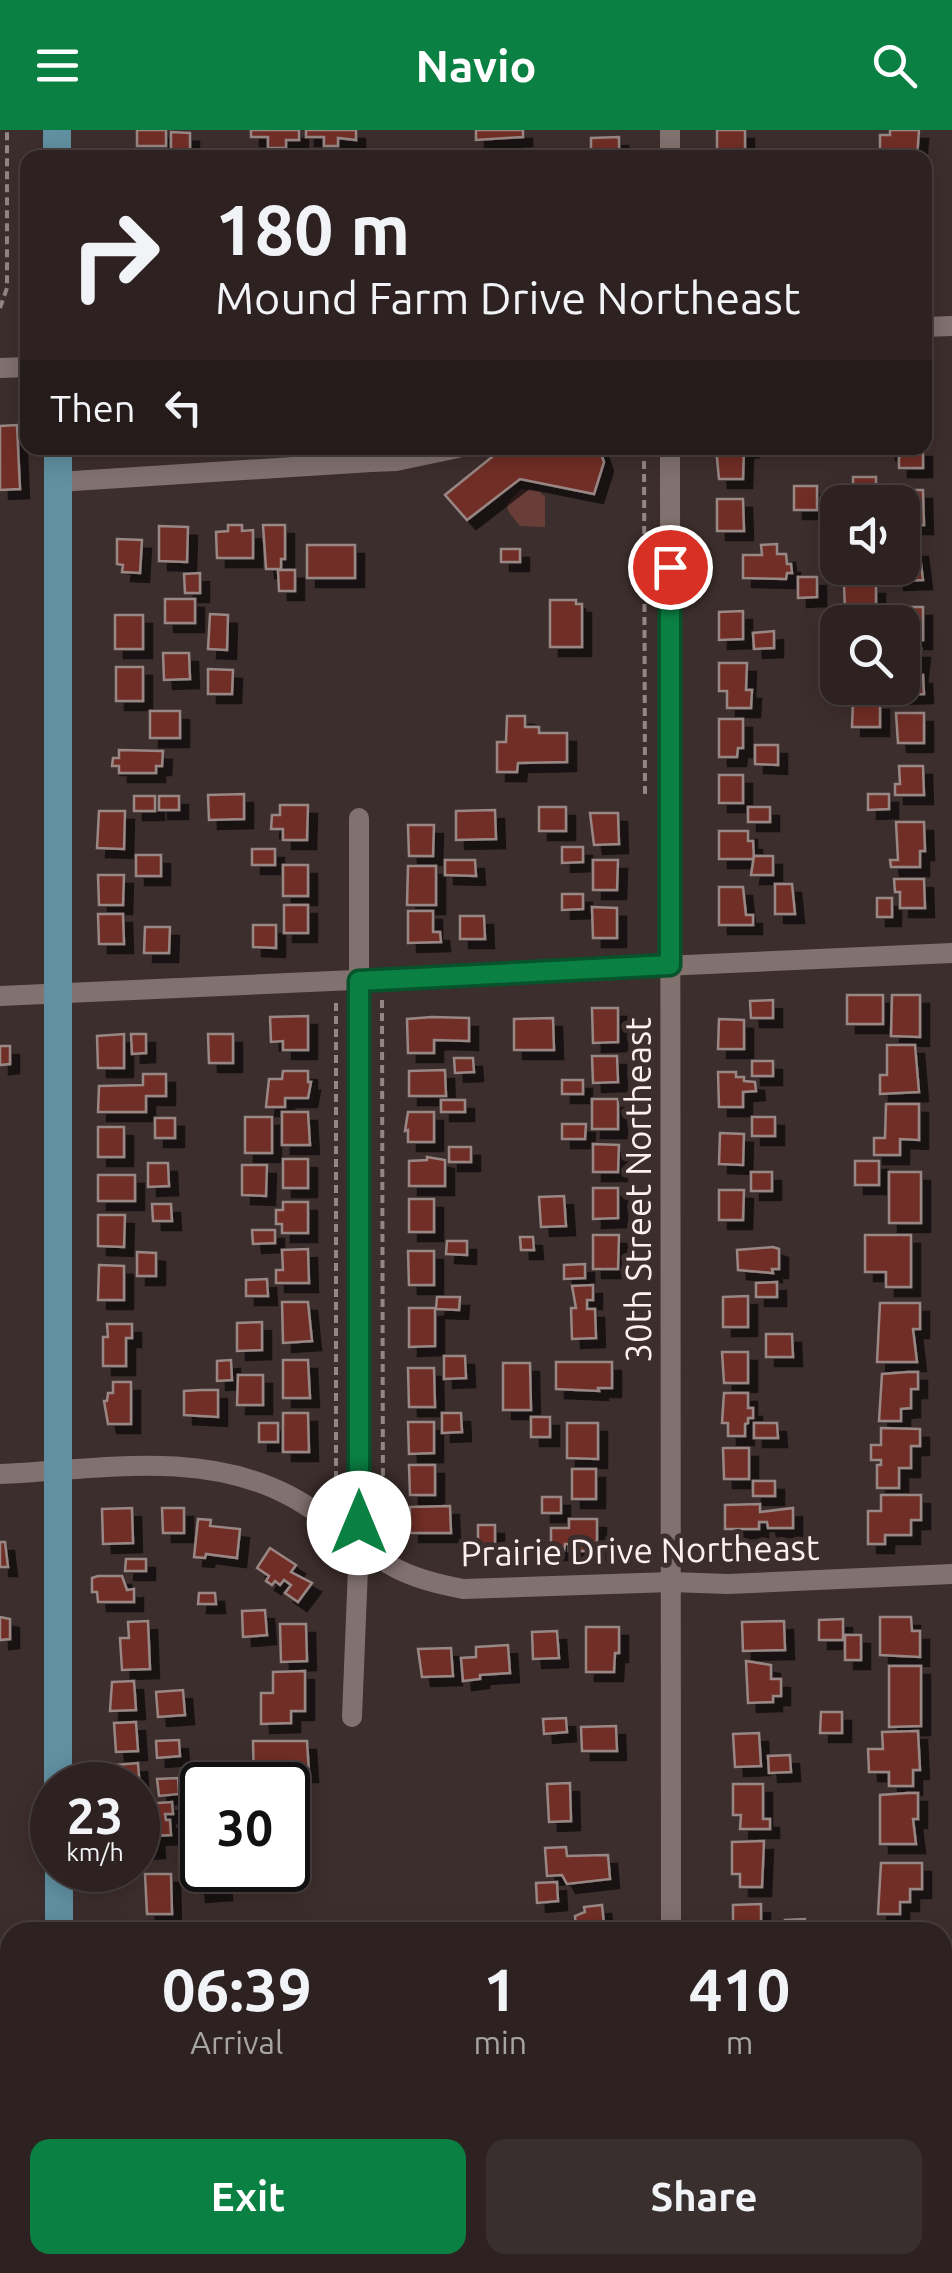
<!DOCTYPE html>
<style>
body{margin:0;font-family:Ubuntu,sans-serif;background:#392f2e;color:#f1f3f6;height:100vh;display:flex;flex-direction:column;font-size:38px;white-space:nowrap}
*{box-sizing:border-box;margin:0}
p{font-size:32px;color:#a7a4a5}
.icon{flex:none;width:55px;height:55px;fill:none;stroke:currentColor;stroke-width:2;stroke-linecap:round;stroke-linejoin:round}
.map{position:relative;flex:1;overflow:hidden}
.side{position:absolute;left:0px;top:1792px;width:952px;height:352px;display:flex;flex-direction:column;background:#2d2221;border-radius:30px 30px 0 0;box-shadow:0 5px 25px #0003,0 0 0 2px #483f3f}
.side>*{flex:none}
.top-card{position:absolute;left:20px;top:20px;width:912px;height:305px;border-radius:20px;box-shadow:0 5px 25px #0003,0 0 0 2px #483f3f;background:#2d2221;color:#f1f3f6;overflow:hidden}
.fabs{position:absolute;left:820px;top:355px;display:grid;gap:20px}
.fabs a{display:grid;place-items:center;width:100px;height:100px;border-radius:20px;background:#2d2221;box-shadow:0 5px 25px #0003,0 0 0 2px #483f3f;font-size:50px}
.speed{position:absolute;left:30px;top:1632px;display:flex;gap:20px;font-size:50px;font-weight:700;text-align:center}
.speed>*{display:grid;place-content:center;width:130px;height:130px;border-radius:50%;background:#2d2221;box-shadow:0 5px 25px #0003,0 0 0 2px #483f3f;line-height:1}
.speed small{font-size:25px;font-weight:400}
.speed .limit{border:5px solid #111;border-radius:15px;background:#fff;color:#111}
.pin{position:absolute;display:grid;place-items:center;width:85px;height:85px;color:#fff;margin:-42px;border:5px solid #fff;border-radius:50%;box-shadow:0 2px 10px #0007}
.me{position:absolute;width:110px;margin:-55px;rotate:0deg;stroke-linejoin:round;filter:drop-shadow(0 0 8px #0008)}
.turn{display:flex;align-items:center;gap:35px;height:210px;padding:0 30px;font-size:45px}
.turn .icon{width:130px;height:130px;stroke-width:2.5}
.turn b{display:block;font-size:70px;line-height:85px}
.then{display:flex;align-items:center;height:95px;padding:0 30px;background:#0003;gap:20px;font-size:38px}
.eta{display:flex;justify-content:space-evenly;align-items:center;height:170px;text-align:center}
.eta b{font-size:60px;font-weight:600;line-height:70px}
.primary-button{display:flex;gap:20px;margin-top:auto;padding:20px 30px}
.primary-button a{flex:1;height:115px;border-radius:20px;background:#0b8043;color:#fff;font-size:40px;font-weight:600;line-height:115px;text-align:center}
.primary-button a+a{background:#392f2e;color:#f1f3f6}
header{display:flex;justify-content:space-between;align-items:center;height:130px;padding:0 30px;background:#0b8043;color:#fff;font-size:45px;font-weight:600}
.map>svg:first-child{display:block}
.green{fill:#6a3e38}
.building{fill:#712f26;stroke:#988784;stroke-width:2.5;filter:url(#shadow)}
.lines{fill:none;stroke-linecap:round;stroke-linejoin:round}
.path{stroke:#938785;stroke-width:4;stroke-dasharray:8 5;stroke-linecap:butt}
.minor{stroke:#82726f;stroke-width:20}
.major{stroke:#6090a1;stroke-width:28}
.route-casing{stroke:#07532c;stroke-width:25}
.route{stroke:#0b8043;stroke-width:18}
.labels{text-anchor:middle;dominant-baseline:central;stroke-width:10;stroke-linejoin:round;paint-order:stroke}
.street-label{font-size:35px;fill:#faf0ef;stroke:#3c2e2c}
</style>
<header><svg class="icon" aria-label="menu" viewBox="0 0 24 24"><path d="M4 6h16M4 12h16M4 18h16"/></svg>Navio<svg class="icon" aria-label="search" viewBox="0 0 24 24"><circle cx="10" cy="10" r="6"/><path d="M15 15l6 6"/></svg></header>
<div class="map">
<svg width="952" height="2143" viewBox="0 0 952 2143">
<defs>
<filter id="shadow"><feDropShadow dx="9" dy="9" stdDeviation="0" flood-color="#0009"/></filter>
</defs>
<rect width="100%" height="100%" fill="#3c2e2c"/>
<path class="green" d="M521 359 540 362 545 367V397L520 396 508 381 507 374Z"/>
<g class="building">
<rect x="137" y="0" width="29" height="16"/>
<path d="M251 0H299V10H286V18H268V7H251Z"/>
<path d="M306 0H356V10L338 8V16H324V7H306Z"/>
<path d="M476 0H523V7L476 10Z"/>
<path d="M717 0H745V27L748 28 717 27Z"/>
<path d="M890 0H919L917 28H870V25L880 24V5H890Z"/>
<path d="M171 2 190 3V26L171 25Z"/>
<path d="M619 7V28H591V8Z"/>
<path d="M17 295 20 359 0 360V296Z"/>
<path d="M503 318H599L604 332 594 364 520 349 467 390 445 365Z"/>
<path d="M716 318H751L744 319 743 349H719Z"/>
<path d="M887 318H923V338H899V321H887Z"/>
<rect x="853" y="347" width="23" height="23"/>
<rect x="794" y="356" width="23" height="24"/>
<path d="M898 360H923L924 395H902V372H882V368H897Z"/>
<path d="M717 369H743L744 401H717Z"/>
<path d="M228 395H242V401L253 400V428H217L216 402 228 401Z"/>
<path d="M263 395H285V429H281V439H266Z"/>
<path d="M159 396 188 397 187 432 159 431Z"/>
<path d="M117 409 142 410 140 443 122 442 123 435 117 434Z"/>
<path d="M777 414V424H786L787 434H791L792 443H787L786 449 743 448V425H762L761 415Z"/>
<rect x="307" y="415" width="48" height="33"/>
<path d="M902 418H919L923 450 895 451V446H884V438H902Z"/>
<rect x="501" y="419" width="19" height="13"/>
<path d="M278 440H295V461H279Z"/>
<path d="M200 443V463H185L184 444Z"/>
<path d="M798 447H817V467L798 468Z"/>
<path d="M844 455H876V482H845Z"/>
<rect x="165" y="469" width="30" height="24"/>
<path d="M550 470H576V474H582V517H550Z"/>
<path d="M897 477H923V510H902V492H897Z"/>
<path d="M743 481V509L719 510V482Z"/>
<path d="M210 484 228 485 227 520 208 519Z"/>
<rect x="115" y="485" width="28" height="34"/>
<path d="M774 501V518L754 519 753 503Z"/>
<path d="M902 519H921L918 545H923L924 564 893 565V558H902Z"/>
<path d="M163 523H189L190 549 164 550Z"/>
<path d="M719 533H747L746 560H752L751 578H727V561H719Z"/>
<rect x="116" y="537" width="27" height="34"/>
<path d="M208 539 233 540 232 564H208Z"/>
<path d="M853 571H880V597H852Z"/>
<rect x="150" y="581" width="30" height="27"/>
<path d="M896 583H924V613H898Z"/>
<path d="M507 586H525V597H539V603H567V632L518 633 517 642H497V612H506Z"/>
<path d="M719 589H743V618H738L737 627H719Z"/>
<path d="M755 615H778V635L755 634Z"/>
<path d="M119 620 163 621 162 636H156V643H119V636H112L113 628H119Z"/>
<path d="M899 636H923L924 665H895V654H900Z"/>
<rect x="719" y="645" width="24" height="28"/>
<path d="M244 664V689L209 690 208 665Z"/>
<path d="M868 664H889V679L868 680Z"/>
<rect x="134" y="666" width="21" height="15"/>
<rect x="159" y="666" width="20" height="14"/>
<path d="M280 675H308L307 710H283V699H271L272 685H280Z"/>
<rect x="539" y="677" width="27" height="24"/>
<rect x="748" y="677" width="22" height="15"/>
<path d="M495 680 496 709 456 710V681Z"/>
<path d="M99 681H125L124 719 97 718Z"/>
<path d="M590 683H618L619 714 594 715Z"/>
<path d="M896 692H924L925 721H920V737H891L890 730H898Z"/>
<path d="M408 695H434L433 726H409Z"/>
<path d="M719 701H748V711H753L754 729H719Z"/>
<path d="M562 717H583V732L562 733Z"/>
<rect x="252" y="719" width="23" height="16"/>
<rect x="136" y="725" width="25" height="21"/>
<path d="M754 726H773V745H751Z"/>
<path d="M445 730H475L476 746 445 745Z"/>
<path d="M593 730H618L617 760H593Z"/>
<rect x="283" y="735" width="25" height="31"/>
<path d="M408 736H436V775H407Z"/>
<path d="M98 745H124L123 775H99Z"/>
<path d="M894 749H924L925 778H900V762H895Z"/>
<path d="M775 754H792L795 784H775Z"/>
<path d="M719 757H743L746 785H753V795H719Z"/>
<path d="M562 764H583V779L562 780Z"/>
<rect x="877" y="768" width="15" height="19"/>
<rect x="284" y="775" width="24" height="28"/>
<path d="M592 777 617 778V808H593Z"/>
<path d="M408 781H433V802H440L441 812 408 813Z"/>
<path d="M98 784H123L124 814H99Z"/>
<path d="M460 786H484L485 809H460Z"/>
<path d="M253 795H276V818L253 817Z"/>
<path d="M145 797H170L169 823H144Z"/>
<rect x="847" y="865" width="36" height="29"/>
<path d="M892 865H920V907L891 906Z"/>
<path d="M773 870V888H751L750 871Z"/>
<path d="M592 878H618V912L593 913Z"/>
<path d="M308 886V920H283V911L271 912 270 887Z"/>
<path d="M432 887 469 888V911L434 910V923H408L407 889Z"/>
<path d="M553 888 554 920H514V889Z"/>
<path d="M719 889 744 890V919H718Z"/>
<path d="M124 904V938H98L97 906Z"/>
<path d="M131 904H146V923L132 924Z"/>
<path d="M208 904H233V933H209Z"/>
<path d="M887 915H915L919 962 880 964V945H887Z"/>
<path d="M0 916H10V934L0 935Z"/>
<path d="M592 926H617L618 952 593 953Z"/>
<path d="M454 928H473L474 942 455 943Z"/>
<rect x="752" y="931" width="21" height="15"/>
<path d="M445 940 446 966H409V941Z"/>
<path d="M283 941H308V952H311L308 968H285V977H266L269 949H282Z"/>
<path d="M718 942H736V947H744V951L755 952 756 961 743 962V977H719Z"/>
<path d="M143 944H166V966H146V982H98L99 956 143 955Z"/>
<rect x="562" y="950" width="21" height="14"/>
<rect x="592" y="969" width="26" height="30"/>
<rect x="441" y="970" width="24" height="12"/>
<path d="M886 974H919V1010L900 1009V1025H874V1008H885Z"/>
<path d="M282 982H308L310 1015H282Z"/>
<path d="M408 982H434V1012H408V1000L405 1001Z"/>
<rect x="245" y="987" width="27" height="36"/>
<rect x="752" y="987" width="23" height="19"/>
<rect x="155" y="988" width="20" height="20"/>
<path d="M562 994H586L585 1009H562Z"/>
<rect x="98" y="997" width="26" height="30"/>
<path d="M720 1003 744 1004 743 1035 719 1034Z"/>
<path d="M593 1014 619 1015 618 1042H593Z"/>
<rect x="449" y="1017" width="22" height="15"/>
<path d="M427 1027 445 1030V1056H409V1031L427 1030Z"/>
<rect x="283" y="1029" width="25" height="29"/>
<rect x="855" y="1031" width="24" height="24"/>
<path d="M148 1033H168L169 1056 148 1057Z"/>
<path d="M242 1035H267L266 1066 242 1065Z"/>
<rect x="751" y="1042" width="21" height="19"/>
<rect x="889" y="1042" width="32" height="51"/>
<rect x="98" y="1045" width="37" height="26"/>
<path d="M593 1058H618V1088L593 1089Z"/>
<path d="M719 1060H744L743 1090H719Z"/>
<path d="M564 1066 566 1096 541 1097 539 1067Z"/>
<rect x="409" y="1069" width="25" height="33"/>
<path d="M283 1072H308V1103H282V1094H276V1080H283Z"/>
<path d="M152 1074H171L172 1091H153Z"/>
<path d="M98 1085H125L124 1117 98 1116Z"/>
<path d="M252 1100H275V1113L253 1114Z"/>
<path d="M593 1105H619L618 1139H593Z"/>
<path d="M865 1105H911V1157H886V1142H865Z"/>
<path d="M520 1107H533L534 1120H521Z"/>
<path d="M447 1111H467V1125L446 1124Z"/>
<path d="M773 1117 779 1119V1139H772L773 1143 738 1140 737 1120Z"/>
<path d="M308 1119 309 1153H276V1140H283L282 1120Z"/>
<path d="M408 1121H434V1155H409Z"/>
<path d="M137 1122 156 1123V1146H137Z"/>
<path d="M585 1134V1148L564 1149V1135Z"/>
<path d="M99 1135 124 1136V1170H98Z"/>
<path d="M267 1149 268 1166H246V1150Z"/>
<path d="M777 1152V1167H756V1153Z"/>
<path d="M593 1155V1170H587V1179H595L596 1208 572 1209 571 1178H576L572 1156Z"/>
<path d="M748 1166V1197H723V1167Z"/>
<path d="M437 1167H460L459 1180 436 1179Z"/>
<path d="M282 1172H308L312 1211 283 1213Z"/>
<path d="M880 1173H920V1199H913L917 1232H877Z"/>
<path d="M409 1178H435V1216L409 1217Z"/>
<path d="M262 1192V1220L237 1221V1193Z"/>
<path d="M107 1194H132V1208H126V1236H103V1207H108Z"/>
<path d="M766 1204H792L793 1227H766Z"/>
<path d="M722 1222H748V1253H724Z"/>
<path d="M444 1226H465L466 1248 444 1249Z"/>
<path d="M231 1230 232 1250 217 1251V1231Z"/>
<path d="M283 1230H308L310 1268H283Z"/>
<path d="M556 1232H612V1258H598L599 1261 556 1259Z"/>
<path d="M503 1233H530L531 1280H503Z"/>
<path d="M408 1238H434L435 1277H409Z"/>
<path d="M908 1242H918V1259H911V1278L901 1279V1291H879L882 1244Z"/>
<path d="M238 1245H263V1275H237Z"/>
<path d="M113 1252H131V1294H108L104 1271H107L108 1263H113Z"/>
<path d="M201 1260H218V1287L184 1285V1261Z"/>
<path d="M724 1263H748V1278H753V1288H748V1293L745 1294V1306H728V1293H722Z"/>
<path d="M283 1283H308L309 1322H283Z"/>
<path d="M442 1283H461L462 1302 442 1303Z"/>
<rect x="531" y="1287" width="19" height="20"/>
<path d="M408 1292H434V1323L409 1324Z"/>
<rect x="259" y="1293" width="19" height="19"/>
<path d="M567 1293H598V1329L567 1328Z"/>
<path d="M754 1293H777L778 1308H754Z"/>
<path d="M881 1298 920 1299V1316H911V1338H899V1358H877V1335H881V1330H871V1315H881Z"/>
<path d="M723 1318H749V1349H724Z"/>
<path d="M409 1335H435V1365H410Z"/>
<rect x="572" y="1339" width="24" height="30"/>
<rect x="753" y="1351" width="22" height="15"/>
<path d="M881 1365H921V1390H911V1405H885V1414H868V1381H881Z"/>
<rect x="542" y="1367" width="19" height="16"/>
<path d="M760 1374V1382L793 1378V1398H768L767 1392H759V1399H725V1375Z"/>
<path d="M450 1376 451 1403H410V1377Z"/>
<path d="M132 1378 133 1413 103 1414 102 1379Z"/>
<path d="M162 1378H184V1403H163Z"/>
<path d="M198 1389 211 1390 210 1396 240 1399 237 1428 206 1424 205 1428 194 1427Z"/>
<path d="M569 1389H597V1421H569V1414H565L564 1421H551V1398H569Z"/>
<rect x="478" y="1395" width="17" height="23"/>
<path d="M0 1412H5L8 1437H0Z"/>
<path d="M270 1418 296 1435 291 1442 312 1453 298 1472 285 1463 291 1455 284 1450 280 1455 275 1451 272 1455 266 1451 269 1446 257 1438Z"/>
<path d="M126 1429H146V1441H125Z"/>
<path d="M98 1446H122L127 1460 134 1459V1472H98L97 1462H92V1448Z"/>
<path d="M199 1463H215L216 1474H198Z"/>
<path d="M265 1480 267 1505 243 1507 242 1481Z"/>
<path d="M0 1487 10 1489V1509L0 1510Z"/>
<path d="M880 1487H911L912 1501H920V1527L880 1525Z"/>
<path d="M843 1489V1510H819V1490Z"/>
<path d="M148 1491 150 1539 122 1540 120 1508H129L128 1492Z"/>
<path d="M784 1491 785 1520 743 1521 742 1492Z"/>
<path d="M280 1494H306L307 1531 281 1532Z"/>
<path d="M586 1497H619V1523H615L614 1542H586Z"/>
<path d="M557 1501 559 1528 533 1529 532 1502Z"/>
<rect x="845" y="1505" width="16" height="25"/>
<path d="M508 1515 510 1543 480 1545V1549L463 1551 461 1528 476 1527V1517Z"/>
<path d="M451 1518 453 1546 422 1547 418 1519Z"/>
<path d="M746 1531 771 1535V1549H781V1566H773V1572L748 1573Z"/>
<path d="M889 1536H921V1596L889 1597Z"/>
<path d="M305 1541V1581H291V1593L261 1594V1563H273V1542Z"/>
<path d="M134 1551 136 1580 110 1581 112 1552Z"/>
<path d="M183 1560 185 1585 158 1587 156 1562Z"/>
<path d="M821 1582H842V1603H820Z"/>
<path d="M566 1588 567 1602 544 1604 543 1589Z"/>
<path d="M136 1592 138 1621 116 1622 114 1593Z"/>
<path d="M616 1596 617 1621H582L581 1597Z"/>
<path d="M918 1601 920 1640H913V1656H889V1642H869L868 1619H883L882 1602Z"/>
<path d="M759 1603 761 1636 735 1637 733 1604Z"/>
<path d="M179 1610 180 1626 157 1628 156 1611Z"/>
<path d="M253 1611H307L309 1643H291L292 1654 254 1653Z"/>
<path d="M790 1625 791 1642 769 1643 768 1626Z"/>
<path d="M138 1633 140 1661 138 1662V1655H117L116 1635Z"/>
<path d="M178 1648 179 1664 159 1666 157 1649Z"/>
<path d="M570 1653 571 1691 549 1692 547 1654Z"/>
<path d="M733 1654H763V1689H770V1699H740L741 1685H733Z"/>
<path d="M908 1663H918V1689H913L916 1714H880V1665Z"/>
<path d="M172 1672 173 1684H165L166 1690H170L171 1705 155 1706 156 1719 138 1720V1692H144L143 1674Z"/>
<path d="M764 1711 762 1757H740V1744H732V1712Z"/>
<path d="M566 1717 567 1726 608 1725 610 1749 567 1754 562 1745 547 1746 545 1718Z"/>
<path d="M202 1729V1740H222L223 1761 197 1763 195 1730Z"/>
<path d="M881 1733H922V1759H910V1772H900V1784H878Z"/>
<path d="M145 1744H171L172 1784H147Z"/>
<path d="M557 1752 558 1771 537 1773 536 1753Z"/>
<path d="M761 1774V1802H733V1775Z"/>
<path d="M602 1775 604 1794 576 1801 575 1786 585 1782 584 1777Z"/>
<path d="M805 1789V1802H786L785 1790Z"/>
<path d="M113 2135H150V2143H110Z"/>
<path d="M562 2135H585V2142L562 2143Z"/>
<rect x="723" y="2135" width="56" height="8"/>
</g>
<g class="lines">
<g class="path">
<path d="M0 178 7 158V0"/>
<path d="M644 318 645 669"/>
<path d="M382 870 383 1405"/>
<path d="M336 1362V871"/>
</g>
<g class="minor">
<path d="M670 0V28"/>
<path d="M925 197 952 196"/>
<path d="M0 238 28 237"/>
<path d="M670 318 671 1802"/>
<path d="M371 332 396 331 458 318"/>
<path d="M58 352 371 332V318"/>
<path d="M0 866 952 823"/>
<path d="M0 1344C96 1340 199 1319 288 1365 325 1384 355 1413 390 1435 412 1448 438 1454 463 1459L671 1452 728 1454 952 1444"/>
<path d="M352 1587 359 1413V688"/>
<path d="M942 2081 952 2080"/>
<path d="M671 2135V2143"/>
</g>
<g class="major">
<path d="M57 0V28"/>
<path d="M58 318V1655"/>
<path d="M59 1740V1802"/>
<path d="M61 2135V2143"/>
</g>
</g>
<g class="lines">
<defs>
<path id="route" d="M359 1393V851L670 835V437"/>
</defs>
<use href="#route" class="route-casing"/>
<use href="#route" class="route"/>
</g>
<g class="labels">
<g class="street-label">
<text transform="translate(638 1060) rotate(-90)">30th Street Northeast</text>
<text transform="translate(640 1420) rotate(-1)">Prairie Drive Northeast</text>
</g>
</g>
</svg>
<div class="fabs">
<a><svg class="icon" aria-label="sound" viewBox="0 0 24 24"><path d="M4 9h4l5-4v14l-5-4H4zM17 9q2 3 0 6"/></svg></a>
<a><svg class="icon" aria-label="search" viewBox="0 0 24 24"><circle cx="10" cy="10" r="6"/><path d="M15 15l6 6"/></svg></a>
</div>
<div class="speed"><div>23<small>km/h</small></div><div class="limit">30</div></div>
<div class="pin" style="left:670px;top:437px;background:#d93025"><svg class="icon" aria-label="arrive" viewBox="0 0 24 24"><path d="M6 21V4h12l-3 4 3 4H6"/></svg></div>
<svg class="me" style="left:359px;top:1393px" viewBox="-20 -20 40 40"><circle r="19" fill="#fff"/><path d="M0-13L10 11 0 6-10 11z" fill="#0b8043"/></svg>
<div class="top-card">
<div class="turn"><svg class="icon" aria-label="right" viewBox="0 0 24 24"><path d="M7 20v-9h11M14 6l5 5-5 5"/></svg><div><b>180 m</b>Mound Farm Drive Northeast</div></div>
<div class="then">Then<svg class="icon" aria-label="left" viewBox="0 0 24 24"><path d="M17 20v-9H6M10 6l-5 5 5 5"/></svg></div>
</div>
<section class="side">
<div class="eta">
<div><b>06:39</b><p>Arrival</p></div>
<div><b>1</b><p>min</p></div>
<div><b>410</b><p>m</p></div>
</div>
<div class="primary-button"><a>Exit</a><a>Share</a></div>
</section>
</div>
